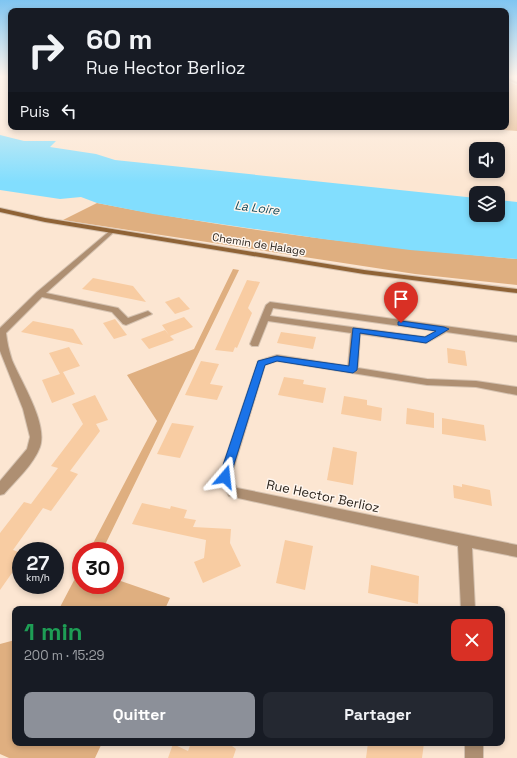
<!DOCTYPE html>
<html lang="fr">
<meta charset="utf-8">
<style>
body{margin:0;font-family:"Space Grotesk",sans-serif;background:#242831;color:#f1f3f6;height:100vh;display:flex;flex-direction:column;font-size:15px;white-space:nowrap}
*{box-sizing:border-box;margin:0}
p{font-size:13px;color:#9ea1a6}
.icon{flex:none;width:22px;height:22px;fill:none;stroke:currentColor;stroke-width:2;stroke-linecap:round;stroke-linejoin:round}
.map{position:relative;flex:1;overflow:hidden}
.sheet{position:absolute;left:12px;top:606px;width:493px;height:140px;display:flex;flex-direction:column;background:#171b24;border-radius:8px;box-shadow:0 2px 6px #0003}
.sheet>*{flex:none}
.banner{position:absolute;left:8px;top:8px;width:501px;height:122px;border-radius:8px;box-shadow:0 2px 6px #0003;background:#171b24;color:#f1f3f6;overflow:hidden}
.tools{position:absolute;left:469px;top:142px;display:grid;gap:8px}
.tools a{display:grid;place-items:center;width:36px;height:36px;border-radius:8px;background:#171b24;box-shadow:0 2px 6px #0003;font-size:20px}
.speed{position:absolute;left:12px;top:542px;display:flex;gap:8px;font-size:20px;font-weight:700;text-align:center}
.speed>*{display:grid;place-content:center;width:52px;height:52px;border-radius:50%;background:#171b24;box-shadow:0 2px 6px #0003;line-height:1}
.speed small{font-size:10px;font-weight:400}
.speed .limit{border:6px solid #d22;background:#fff;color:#111}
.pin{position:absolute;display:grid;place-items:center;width:34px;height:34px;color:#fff;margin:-41px -17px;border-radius:50% 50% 50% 0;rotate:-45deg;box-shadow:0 0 4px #0007}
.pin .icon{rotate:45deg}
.me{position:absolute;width:44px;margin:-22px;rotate:17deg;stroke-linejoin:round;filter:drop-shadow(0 0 3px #0008)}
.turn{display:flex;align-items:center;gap:14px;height:84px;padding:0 12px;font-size:18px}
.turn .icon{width:52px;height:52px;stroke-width:2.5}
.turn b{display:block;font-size:28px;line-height:34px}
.then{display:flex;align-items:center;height:38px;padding:0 12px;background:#0003;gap:8px;font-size:15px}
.round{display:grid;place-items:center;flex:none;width:42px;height:42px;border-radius:8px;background:#242831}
.summary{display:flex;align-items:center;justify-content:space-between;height:68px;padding:0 12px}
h1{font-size:24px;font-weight:600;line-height:30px;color:#1e9e55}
.button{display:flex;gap:8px;margin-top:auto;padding:8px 12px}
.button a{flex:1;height:46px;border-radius:8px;background:#8c9099;color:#fff;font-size:16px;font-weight:600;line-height:46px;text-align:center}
.button a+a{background:#242831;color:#f1f3f6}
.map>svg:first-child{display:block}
.green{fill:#dfaf80}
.water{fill:#82defe}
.building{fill:#f8cca2}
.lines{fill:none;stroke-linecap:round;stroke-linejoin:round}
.street-casing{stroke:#d5c2b0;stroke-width:2}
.secondary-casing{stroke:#d5c2b0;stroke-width:2}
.street{fill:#ae8f72;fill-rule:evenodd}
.secondary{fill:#8f6336;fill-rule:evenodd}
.route{fill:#1a73e8;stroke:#114b97}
.labels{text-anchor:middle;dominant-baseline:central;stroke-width:3;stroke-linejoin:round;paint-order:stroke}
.far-street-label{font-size:11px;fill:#261e17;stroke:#fff6ee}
.far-water-label{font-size:12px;font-style:italic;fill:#124959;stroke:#fff6ee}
.street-label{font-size:13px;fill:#261e17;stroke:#fff6ee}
</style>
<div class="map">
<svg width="517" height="758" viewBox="0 0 517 758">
<rect width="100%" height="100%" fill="#fce6d2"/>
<g class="green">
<path d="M506 80 517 85V131L470 127H506Z"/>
<path d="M97 203C235 230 377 247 517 259V285L415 274 63 220Z"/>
<path d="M233 269 239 270 102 551H89L157 421 127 375 194 349Z"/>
<path d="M81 567V585H115V579L170 598 165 609H59Z"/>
<path d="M15 640V743H102L95 758H9L0 754V644Z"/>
</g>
<path class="water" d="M0 135 24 141H56L50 147 96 154 115 160 476 198V215H498V200L517 202V259L410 250 323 239 153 214 97 203 81 197 60 199 0 190Z"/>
<g class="building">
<path d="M93 278 133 286 146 302 82 289Z"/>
<path d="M247 280 260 282 248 308 252 313 237 348 235 347 233 352 215 350Z"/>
<path d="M179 297 190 309 175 314 165 302Z"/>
<path d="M184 317 193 327 170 336 174 340 149 349 141 339 165 330 169 335 162 325Z"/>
<path d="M115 319 127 335 114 339 103 323Z"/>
<path d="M33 321 73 329 83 345 21 332Z"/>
<path d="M281 332 316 337 313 349 277 343Z"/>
<path d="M69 347 80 366 63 372 75 394 52 403 42 380 60 374 49 353Z"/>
<path d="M447 348 465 351 467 366 448 363Z"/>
<path d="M201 361 219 364 210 384 223 386 217 400 185 395Z"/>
<path d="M284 377 304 380 303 384 326 388 323 403 278 395Z"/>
<path d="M95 395 108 420 96 424 100 431 70 471 78 474 51 511 43 508 13 550 21 553V560L0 590V533L24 502 31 504 58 468 51 466 83 424 72 404Z"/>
<path d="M344 396 367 400V405L382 408 381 421 341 414Z"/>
<path d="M407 408 434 413V428L406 424Z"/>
<path d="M442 418 484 425 486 441 442 434Z"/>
<path d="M172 423 194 426 180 458 157 454Z"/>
<path d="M333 447 357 452 353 485 327 480Z"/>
<path d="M462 484 490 490 492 506 454 498 453 485 462 487Z"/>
<path d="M142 503 170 509 171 506 187 510 184 518 196 520 193 527 231 529 230 543 241 566 203 583 194 562 204 558 206 540 132 524Z"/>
<path d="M285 540 313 546 305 590 276 583Z"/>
<path d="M371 565 419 576 418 604 368 593Z"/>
<path d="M191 743H228L236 749 233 758H168L173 744 188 751Z"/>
<path d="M368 743H424L422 758H366Z"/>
</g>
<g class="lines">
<defs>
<g id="street">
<path d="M506 77 517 82V84L506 79Z"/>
<path d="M112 229 115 231 114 232 46 293 118 308 128 318 148 311 152 314 126 325 123 324 112 312 42 297 6 333C7 342 9 351 12 360 21 382 48 423 40 447 34 464 16 480 4 494L0 495V481L27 449 30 437 23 409 0 351V328L37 292Z"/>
<path d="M270 302 517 336V342L446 332 426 343 360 334 358 368 427 379 476 381 517 387V395L476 387 427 385 277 361 265 365 231 477 237 488 517 545V557L472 548 475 609H461L458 546 229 496 219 477 258 361 277 355 348 366 351 333 268 321 258 346H252L250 344 266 305ZM273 308 436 331 425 337 270 316Z"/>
<rect x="465" y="743" width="18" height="15"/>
</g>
<path id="secondary" d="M0 208 45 218 364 270 517 289V293L364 274 45 222 0 212Z"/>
</defs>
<use href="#street" class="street-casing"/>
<use href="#secondary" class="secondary-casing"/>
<use href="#street" class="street"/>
<use href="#secondary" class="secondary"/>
</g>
<linearGradient id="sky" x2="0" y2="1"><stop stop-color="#7fc5f1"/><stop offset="0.42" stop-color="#fef4eb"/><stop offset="1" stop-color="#fef4eb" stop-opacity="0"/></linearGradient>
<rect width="517" height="182" fill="url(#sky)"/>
<path class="route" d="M401 321 444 327 449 329 426 343 360 333 357 370 353 373 277 361 265 365 230 477 229 480H221L219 477 258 361 277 356 349 366 353 328 425 337 436 331 398 325V322Z"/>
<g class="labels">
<g class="far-street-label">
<text transform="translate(259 244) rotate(9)">Chemin de Halage</text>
</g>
<g class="far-water-label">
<text transform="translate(257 208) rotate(7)">La Loire</text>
</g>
<g class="street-label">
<text transform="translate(323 496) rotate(12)">Rue Hector Berlioz</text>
</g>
</g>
</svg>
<div class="tools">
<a><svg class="icon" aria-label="sound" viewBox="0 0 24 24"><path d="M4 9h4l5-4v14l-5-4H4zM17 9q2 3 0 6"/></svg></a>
<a><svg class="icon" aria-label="layers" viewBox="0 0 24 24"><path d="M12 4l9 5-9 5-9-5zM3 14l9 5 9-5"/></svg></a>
</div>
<div class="speed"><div>27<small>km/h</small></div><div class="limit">30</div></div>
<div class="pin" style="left:401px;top:323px;background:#d93025"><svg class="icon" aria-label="arrive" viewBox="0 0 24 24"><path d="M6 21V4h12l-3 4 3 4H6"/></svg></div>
<svg class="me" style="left:225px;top:477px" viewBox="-20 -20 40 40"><path d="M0-17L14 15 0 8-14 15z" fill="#1a73e8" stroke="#fff" stroke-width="4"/></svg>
<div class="banner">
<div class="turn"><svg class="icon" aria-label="right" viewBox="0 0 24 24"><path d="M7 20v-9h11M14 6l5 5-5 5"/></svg><div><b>60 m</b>Rue Hector Berlioz</div></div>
<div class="then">Puis<svg class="icon" aria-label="left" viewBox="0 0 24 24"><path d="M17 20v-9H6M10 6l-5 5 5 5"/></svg></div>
</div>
<section class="sheet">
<div class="summary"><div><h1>1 min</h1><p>200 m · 15:29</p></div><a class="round" style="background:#d93025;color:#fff"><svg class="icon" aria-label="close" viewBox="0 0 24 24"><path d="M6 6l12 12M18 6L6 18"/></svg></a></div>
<div class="button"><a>Quitter</a><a>Partager</a></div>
</section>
</div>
